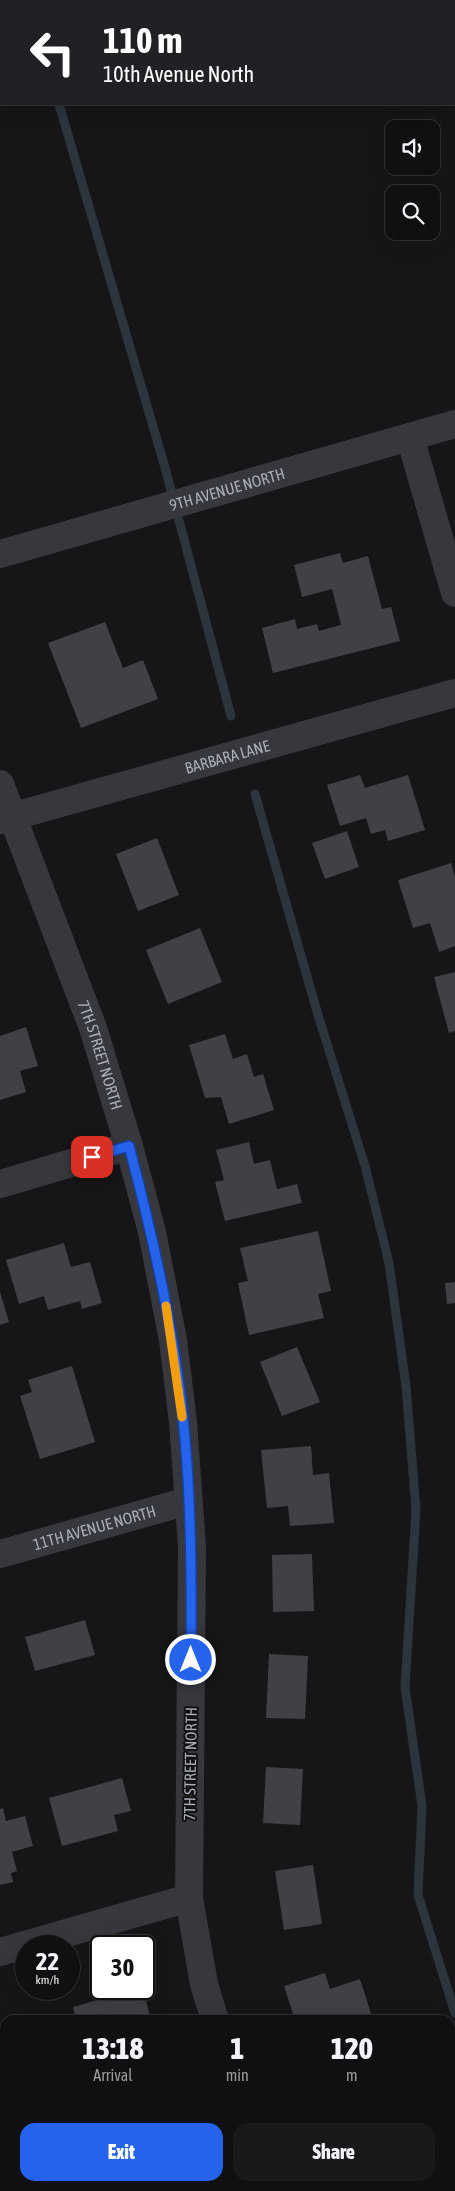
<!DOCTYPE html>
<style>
body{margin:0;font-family:"Asap Condensed",sans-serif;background:#19191b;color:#f1f3f6;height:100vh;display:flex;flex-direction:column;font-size:19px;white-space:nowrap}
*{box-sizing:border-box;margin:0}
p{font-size:16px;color:#9c9d9f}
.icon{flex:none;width:28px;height:28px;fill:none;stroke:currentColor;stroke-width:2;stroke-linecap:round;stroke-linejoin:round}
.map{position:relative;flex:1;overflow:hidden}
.side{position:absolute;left:0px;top:2015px;width:455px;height:176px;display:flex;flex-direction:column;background:#101012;border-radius:15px 15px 0 0;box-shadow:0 5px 20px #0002,0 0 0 1px #303032}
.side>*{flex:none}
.top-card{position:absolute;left:0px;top:0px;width:455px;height:105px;box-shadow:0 5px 20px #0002,0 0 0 1px #303032;background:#202124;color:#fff;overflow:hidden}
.tools{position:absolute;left:385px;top:120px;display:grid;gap:10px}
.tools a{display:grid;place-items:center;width:55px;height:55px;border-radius:10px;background:#101012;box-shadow:0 5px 20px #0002,0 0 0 1px #303032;font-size:25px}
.speed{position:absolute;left:15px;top:1935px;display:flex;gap:10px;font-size:25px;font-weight:700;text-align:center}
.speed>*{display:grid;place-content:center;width:65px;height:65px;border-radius:50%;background:#101012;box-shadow:0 5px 20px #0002,0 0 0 1px #303032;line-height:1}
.speed small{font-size:12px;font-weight:400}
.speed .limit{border:2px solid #111;border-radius:8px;background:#fff;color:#111}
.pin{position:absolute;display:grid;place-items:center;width:42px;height:42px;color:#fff;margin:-21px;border-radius:10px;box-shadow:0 2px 8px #0006}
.me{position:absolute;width:55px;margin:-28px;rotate:0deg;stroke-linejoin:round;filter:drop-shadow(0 0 4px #0008)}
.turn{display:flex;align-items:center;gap:18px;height:105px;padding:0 20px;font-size:22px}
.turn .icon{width:65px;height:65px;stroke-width:2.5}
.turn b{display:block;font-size:35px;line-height:42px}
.eta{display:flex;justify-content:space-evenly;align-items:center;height:85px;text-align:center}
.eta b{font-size:30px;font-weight:800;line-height:35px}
.action{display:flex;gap:10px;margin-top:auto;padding:10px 20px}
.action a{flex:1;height:58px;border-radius:15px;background:#2563eb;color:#fff;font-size:20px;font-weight:800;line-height:58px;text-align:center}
.action a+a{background:#19191b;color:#f1f3f6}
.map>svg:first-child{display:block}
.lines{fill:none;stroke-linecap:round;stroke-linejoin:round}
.stream{stroke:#2c353c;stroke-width:9}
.building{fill:#404145}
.minor{stroke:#37383d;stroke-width:28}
.route-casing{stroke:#184099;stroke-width:12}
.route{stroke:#2563eb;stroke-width:9}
.slow{stroke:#f59e0b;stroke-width:9}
.labels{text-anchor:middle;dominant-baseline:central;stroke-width:4;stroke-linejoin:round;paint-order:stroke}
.street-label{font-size:16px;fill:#a8adb8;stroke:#111113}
</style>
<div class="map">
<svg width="455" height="2191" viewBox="0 0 455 2191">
<rect width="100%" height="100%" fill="#161618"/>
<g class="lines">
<g class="stream">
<path d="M28 0 29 1"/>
<path d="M59 104 164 464 231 716"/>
<path d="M255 794 318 1015 365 1166 389 1263 406 1386 416 1510 405 1687 422 1806 418 1895 455 2013"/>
</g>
</g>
<g class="building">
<path d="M340 553 343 563 368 556 382 609 391 607 400 641 273 673 262 628 295 619 297 629 317 624 319 631 341 625 332 589 302 597 294 565Z"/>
<path d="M105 622 123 668 143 660 158 699 81 728 48 643Z"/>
<path d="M360 775 365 788 408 775 425 830 388 841 385 830 371 834 366 818 340 826 327 785Z"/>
<path d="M347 831 359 867 325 879 312 843Z"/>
<path d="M157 838 179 895 138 911 116 854Z"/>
<path d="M451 863 455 877V946L439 952 430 923 413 928 398 880Z"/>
<path d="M200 928 222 982 168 1004 146 950Z"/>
<path d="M455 972V1031L449 1033 434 977Z"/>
<path d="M26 1027 38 1066 20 1071 26 1092 0 1100V1036Z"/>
<path d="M225 1034 233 1059 247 1054 254 1077 263 1074 274 1110 229 1124 221 1097 205 1098 189 1045Z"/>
<path d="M249 1142 254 1164 270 1160 277 1189 297 1184 302 1203 225 1221 215 1182 224 1180 216 1150Z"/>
<path d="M318 1231 331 1291 318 1294 324 1318 249 1335 238 1283 248 1281 240 1248Z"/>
<path d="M64 1243 71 1267 90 1262 102 1303 82 1309 80 1301 48 1310 44 1296 19 1304 6 1260Z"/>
<path d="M455 1282V1303L447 1304 445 1283Z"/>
<path d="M0 1292 9 1322 0 1325Z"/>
<path d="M297 1347 320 1402 282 1416 260 1362Z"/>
<path d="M72 1366 95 1442 40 1459 20 1396 32 1392 28 1380Z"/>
<path d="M311 1446 313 1475 329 1473 334 1523 290 1526 288 1506 267 1508 261 1450Z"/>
<path d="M312 1554 314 1611 273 1612 272 1555Z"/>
<path d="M85 1620 95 1655 35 1671 25 1637Z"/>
<path d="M269 1654 308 1656 305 1719 266 1718Z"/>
<path d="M266 1767 303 1769 300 1825 263 1823Z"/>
<path d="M122 1778 131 1811 114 1815 118 1831 62 1846 49 1798Z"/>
<path d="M3 1808 6 1821 25 1816 33 1846 12 1852 17 1871 11 1873 13 1882 0 1885V1809Z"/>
<path d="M313 1865 322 1924 284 1930 275 1871Z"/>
<path d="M325 1973 330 1989 360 1979 373 2020H295L284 1986Z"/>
<path d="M136 1989H143L151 2020H76L73 2007Z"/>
<path d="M5 2026V2073H4L0 2057V2027Z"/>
<path d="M47 2186H88L89 2191H49Z"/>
<path d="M133 2186H177L165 2191H135Z"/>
</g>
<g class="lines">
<g class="minor">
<path d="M156 1 161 0"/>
<path d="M0 46 1 45"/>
<path d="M410 437 455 593"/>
<path id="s1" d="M0 554 455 424"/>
<path id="s2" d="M0 784 93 1028 129 1146 152 1232 173 1340 183 1422 192 1547 189 1898 204 1984 215 2020"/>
<path id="s3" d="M0 820 455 693"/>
<path d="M0 1184 129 1146"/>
<path id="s4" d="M0 1554 188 1501"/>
<path d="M0 1952 189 1898"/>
<path d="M279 2186 281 2191"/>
<path d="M423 2191 438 2186"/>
</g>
</g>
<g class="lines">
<defs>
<path id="route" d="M92 1157 129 1146C146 1210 161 1274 172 1339 191 1445 192 1553 191 1660"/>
</defs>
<use href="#route" class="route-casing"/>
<use href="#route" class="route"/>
<path class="slow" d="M166 1306 182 1417"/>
</g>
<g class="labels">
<g class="street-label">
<text stroke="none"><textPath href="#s1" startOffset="236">9TH AVENUE NORTH</textPath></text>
<text stroke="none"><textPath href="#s3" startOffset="236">BARBARA LANE</textPath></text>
<text stroke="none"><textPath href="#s2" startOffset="289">7TH STREET NORTH</textPath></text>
<text stroke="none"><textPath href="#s4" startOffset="98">11TH AVENUE NORTH</textPath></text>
<text transform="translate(190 1764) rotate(-89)">7TH STREET NORTH</text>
</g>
</g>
</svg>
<div class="tools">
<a><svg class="icon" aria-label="sound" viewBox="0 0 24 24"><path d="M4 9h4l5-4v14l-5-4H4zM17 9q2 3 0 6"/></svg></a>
<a><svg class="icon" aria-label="search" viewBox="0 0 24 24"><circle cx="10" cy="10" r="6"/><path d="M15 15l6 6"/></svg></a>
</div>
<div class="speed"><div>22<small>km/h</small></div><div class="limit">30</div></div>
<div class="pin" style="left:92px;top:1157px;background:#d93025"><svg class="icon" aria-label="arrive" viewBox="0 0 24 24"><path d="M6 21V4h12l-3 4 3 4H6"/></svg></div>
<svg class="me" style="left:191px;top:1660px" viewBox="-20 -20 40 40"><circle r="17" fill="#2563eb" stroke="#fff" stroke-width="3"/><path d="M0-11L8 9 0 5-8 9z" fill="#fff"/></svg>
<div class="top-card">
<div class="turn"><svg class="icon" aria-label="left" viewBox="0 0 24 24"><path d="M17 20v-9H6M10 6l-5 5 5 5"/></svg><div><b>110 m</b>10th Avenue North</div></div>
</div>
<section class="side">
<div class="eta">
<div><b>13:18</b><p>Arrival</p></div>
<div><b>1</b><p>min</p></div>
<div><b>120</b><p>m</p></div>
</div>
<div class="action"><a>Exit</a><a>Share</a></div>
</section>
</div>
